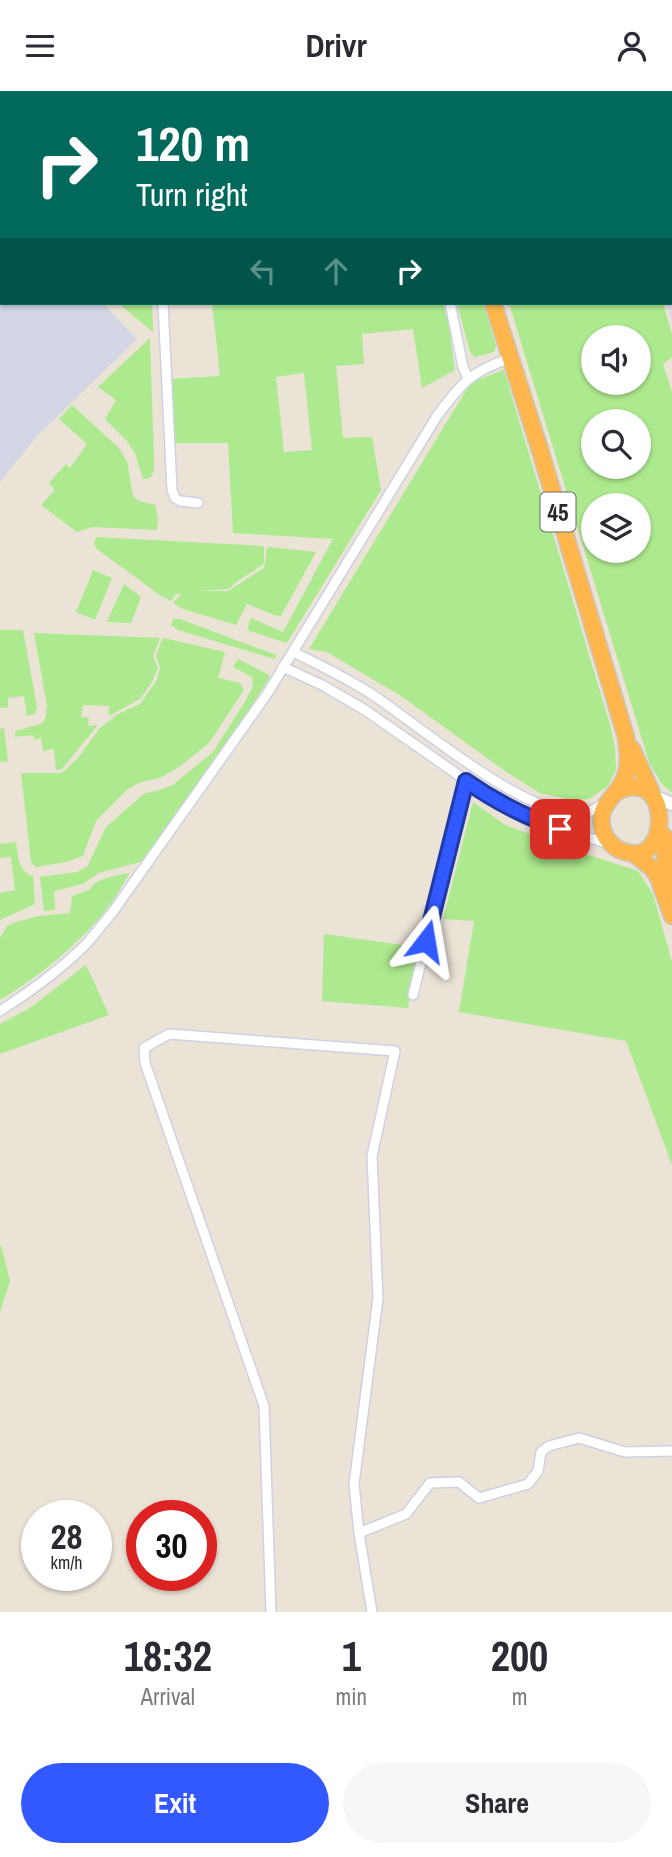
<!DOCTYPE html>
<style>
body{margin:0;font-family:"Archivo Narrow",sans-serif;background:#f7f7f7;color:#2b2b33;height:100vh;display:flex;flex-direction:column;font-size:26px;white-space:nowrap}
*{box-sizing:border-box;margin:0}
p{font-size:23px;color:#7c7c81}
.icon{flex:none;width:38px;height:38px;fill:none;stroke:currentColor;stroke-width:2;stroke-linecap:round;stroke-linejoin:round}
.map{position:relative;height:1521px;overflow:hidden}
.side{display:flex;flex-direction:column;background:#fff;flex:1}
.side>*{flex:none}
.guide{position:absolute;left:0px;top:0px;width:672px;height:214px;box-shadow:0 2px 5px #0004;background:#00695c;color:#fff;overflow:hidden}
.fabs{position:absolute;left:581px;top:234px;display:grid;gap:14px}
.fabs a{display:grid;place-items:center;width:70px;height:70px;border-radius:50%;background:#fff;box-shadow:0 2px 5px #0004;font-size:35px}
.speed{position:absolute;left:21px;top:1409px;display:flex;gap:14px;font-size:35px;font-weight:700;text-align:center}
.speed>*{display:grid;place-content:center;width:91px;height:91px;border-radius:50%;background:#fff;box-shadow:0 2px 5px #0004;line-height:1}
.speed small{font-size:18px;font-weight:400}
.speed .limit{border:10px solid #d22;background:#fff;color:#111}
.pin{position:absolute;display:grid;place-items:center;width:60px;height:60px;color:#fff;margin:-30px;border-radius:14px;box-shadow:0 4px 10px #0006}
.me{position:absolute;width:77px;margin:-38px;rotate:14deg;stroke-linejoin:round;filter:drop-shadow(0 0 5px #0008)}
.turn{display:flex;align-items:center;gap:24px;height:147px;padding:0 21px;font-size:32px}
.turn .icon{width:91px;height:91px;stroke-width:2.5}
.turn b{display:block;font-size:49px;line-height:60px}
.lanes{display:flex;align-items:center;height:66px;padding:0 21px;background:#0003;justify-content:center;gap:35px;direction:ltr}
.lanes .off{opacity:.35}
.eta{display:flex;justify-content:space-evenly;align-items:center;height:119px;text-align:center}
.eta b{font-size:42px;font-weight:700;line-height:49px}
.cta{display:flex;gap:14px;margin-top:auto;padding:14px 21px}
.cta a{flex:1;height:80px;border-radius:42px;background:#3159ff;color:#fff;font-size:28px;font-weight:700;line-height:80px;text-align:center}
.cta a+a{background:#f7f7f7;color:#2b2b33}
header{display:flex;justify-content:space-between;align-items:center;height:91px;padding:0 21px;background:#fff;font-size:32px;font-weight:700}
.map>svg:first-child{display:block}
.industrial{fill:#dcd9e3}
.airport{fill:#d3d6e4}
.green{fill:#ade98e;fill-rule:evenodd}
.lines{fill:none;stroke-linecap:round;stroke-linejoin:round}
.minor-casing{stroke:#cdd1e3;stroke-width:12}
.tertiary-casing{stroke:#cdd1e3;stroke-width:16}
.trunk-casing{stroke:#c7c7c7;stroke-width:19}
.minor{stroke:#fff;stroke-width:9}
.tertiary{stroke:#fff;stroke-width:12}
.trunk{stroke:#feb64d;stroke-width:16}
.route-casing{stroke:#203aa6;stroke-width:18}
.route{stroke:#3159ff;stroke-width:12}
.labels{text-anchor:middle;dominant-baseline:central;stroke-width:6;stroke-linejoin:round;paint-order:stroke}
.shield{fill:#fff;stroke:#686868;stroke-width:2}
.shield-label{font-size:23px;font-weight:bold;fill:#282828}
</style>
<header><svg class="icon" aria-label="menu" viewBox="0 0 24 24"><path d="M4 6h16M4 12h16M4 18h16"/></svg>Drivr<svg class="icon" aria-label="person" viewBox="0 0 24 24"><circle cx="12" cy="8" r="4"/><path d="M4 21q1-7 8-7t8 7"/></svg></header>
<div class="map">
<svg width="672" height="1521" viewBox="0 0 672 1521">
<rect width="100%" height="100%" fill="#ece3d7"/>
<path class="industrial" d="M621 0H672V231L667 212H670V2H620Z"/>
<path class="airport" d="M2 210V212H102L137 248 37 345 0 391V212Z"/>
<g class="green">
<path d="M118 212H152L153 241Z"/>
<path d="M212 212H443L449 235 455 279 422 297 413 238 362 243 364 273 336 275 343 347 372 346 381 399 287 552 247 539 251 527 283 541 333 448 233 442 228 352H175L168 288 220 285ZM304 282 312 359 284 361 276 286Z"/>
<path d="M457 212H483L496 255 494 261 475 266 470 261Z"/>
<path d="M509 212H663L672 244V266L663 273 672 301V702L661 692 649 671ZM593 247H639V292H593ZM593 331H639V376H593ZM593 415H639V460H593Z"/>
<path d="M150 247 154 369V380L150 387 143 388 135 362 127 350 105 328 116 309 98 296Z"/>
<path d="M504 279 611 637 615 656 616 679 607 696 589 708 571 709 540 702 508 682 401 605 327 561 309 558 465 301 474 290Z"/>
<path d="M72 314 119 357 127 370 133 405 139 410 155 414 158 426 157 439 92 436 77 441 41 414 55 399 49 392 66 373 70 377 87 353 59 328Z"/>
<path d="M96 446 264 455V472C252 483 241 485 229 498L198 500H228L264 477 266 466V459L269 456 316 461 281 525 274 524 247 513 236 534 183 518 173 512 181 503H176L171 510 161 505 97 458 94 453Z"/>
<path d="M93 479 112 487 95 529 76 521Z"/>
<path d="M124 493 141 506 131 532 107 531Z"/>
<path d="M173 528H180L276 564 275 568 271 567 178 539 171 534Z"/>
<path d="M0 539H23L37 616 35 623 27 625 24 605 8 607V616L0 617Z"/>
<path d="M34 542 160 547 153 566 158 577 152 591 140 608 109 625V615L83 614 81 626 89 627 88 635 98 634 62 678 56 679 54 658 43 660 41 647 34 649 33 644 14 646 16 640 43 632 46 625 47 615Z"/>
<path d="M164 547 225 561 218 587 240 592 244 599 209 652 179 676 160 687 141 691 128 698 96 730 83 765 66 771 36 776 31 771 21 682H62L78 667 100 637 118 623 140 613 157 589 160 576 156 566 161 551Z"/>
<path d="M238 568 269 584V587L234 643 145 765 140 771 99 782 83 793 54 800 55 819 44 820 40 786 77 781 87 776 106 736 145 702 160 699 173 694 213 661 243 614 253 595 252 586 233 576Z"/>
<path d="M4 637 8 670 0 671V638Z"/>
<path d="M473 711 505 734 570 758 638 780 653 803 672 871V1074L626 950 459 921 474 830 443 828Z"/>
<path d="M16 751C18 765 18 780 33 785L35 813 0 829V802L15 799 11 766 0 767V753Z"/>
<path d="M130 782C121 796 113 811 102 824 74 857 37 887 0 909V847L7 835 16 831 39 825 70 822 72 805 89 799C97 786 116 785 130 782Z"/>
<path d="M324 843 417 856 408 917 322 910Z"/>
<path d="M86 874 109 924 0 963V933L30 917Z"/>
<path d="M1 1154 10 1190 0 1221V1155Z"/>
</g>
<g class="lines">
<defs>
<g id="minor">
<path d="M0 114H2"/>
<path d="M163 212 172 399 175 407 180 410 198 412"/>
<path d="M450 212 463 276 468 287"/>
<path d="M293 561C320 574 347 587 373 604 420 635 529 729 584 722 591 721 597 717 603 713"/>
<path d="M283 576 322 594 365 619 500 713 542 732 609 753"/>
<path d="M413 904 466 690"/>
<path d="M0 920C31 900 62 878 87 852 96 842 104 831 112 822L267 603 437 325C462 292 471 280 511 267"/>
<path d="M271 1521 264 1315 145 972 144 957 169 943 395 960 372 1065 378 1207 354 1393 359 1442"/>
<path d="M372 1521 359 1442 406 1423 430 1392 459 1391 479 1407 528 1393 538 1380 541 1361 549 1355 579 1347 625 1361 672 1360"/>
</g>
<g id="tertiary">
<path d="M519 2 520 0"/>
<path d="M660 708 672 713"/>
</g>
<g id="trunk">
<path d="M505 0 506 2"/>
<path d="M451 2 452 0"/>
<path d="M493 212 540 359 626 646C628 660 630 675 624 688 616 706 598 714 602 735 604 747 613 758 626 761 672 777 672 670 615 702"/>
<path d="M632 658 651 700"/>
<path d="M664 745 665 766 669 799"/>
<path d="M634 763 652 777 658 786 672 825"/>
</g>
</defs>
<use href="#minor" class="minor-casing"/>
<use href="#tertiary" class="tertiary-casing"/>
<use href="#trunk" class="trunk-casing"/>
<use href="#minor" class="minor"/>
<use href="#tertiary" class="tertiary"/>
<use href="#trunk" class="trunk"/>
</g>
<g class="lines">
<defs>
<path id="route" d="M426 850 466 690C496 711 525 726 560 738"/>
</defs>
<use href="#route" class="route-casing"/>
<use href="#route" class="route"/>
</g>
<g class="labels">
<rect class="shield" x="540.5" y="401.5" width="35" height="39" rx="5"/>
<g class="shield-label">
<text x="558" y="421">45</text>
</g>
</g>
</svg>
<div class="fabs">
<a><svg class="icon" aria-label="sound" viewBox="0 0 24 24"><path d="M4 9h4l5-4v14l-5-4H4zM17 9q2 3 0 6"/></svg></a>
<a><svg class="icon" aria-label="search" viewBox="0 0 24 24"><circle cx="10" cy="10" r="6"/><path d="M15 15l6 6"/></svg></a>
<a><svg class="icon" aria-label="layers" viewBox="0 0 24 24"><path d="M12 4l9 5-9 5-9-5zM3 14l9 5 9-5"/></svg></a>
</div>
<div class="speed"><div>28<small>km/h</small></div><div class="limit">30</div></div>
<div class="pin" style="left:560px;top:738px;background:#d93025"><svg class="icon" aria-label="arrive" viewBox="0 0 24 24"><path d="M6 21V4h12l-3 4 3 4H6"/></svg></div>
<svg class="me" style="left:426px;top:850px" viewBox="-20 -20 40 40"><path d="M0-17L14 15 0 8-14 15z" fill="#3159ff" stroke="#fff" stroke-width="4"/></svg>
<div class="guide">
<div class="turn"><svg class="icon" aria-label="right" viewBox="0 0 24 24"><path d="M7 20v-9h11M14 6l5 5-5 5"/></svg><div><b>120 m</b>Turn right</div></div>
<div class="lanes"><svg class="icon off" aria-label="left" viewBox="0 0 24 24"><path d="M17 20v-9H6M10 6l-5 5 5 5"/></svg><svg class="icon off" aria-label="ahead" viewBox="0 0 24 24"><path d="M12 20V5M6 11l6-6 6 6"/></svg><svg class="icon" aria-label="right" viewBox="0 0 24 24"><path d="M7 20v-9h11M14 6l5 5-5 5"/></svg></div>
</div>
</div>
<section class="side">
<div class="eta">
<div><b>18:32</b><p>Arrival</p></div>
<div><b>1</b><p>min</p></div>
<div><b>200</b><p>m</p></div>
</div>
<div class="cta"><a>Exit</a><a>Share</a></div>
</section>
